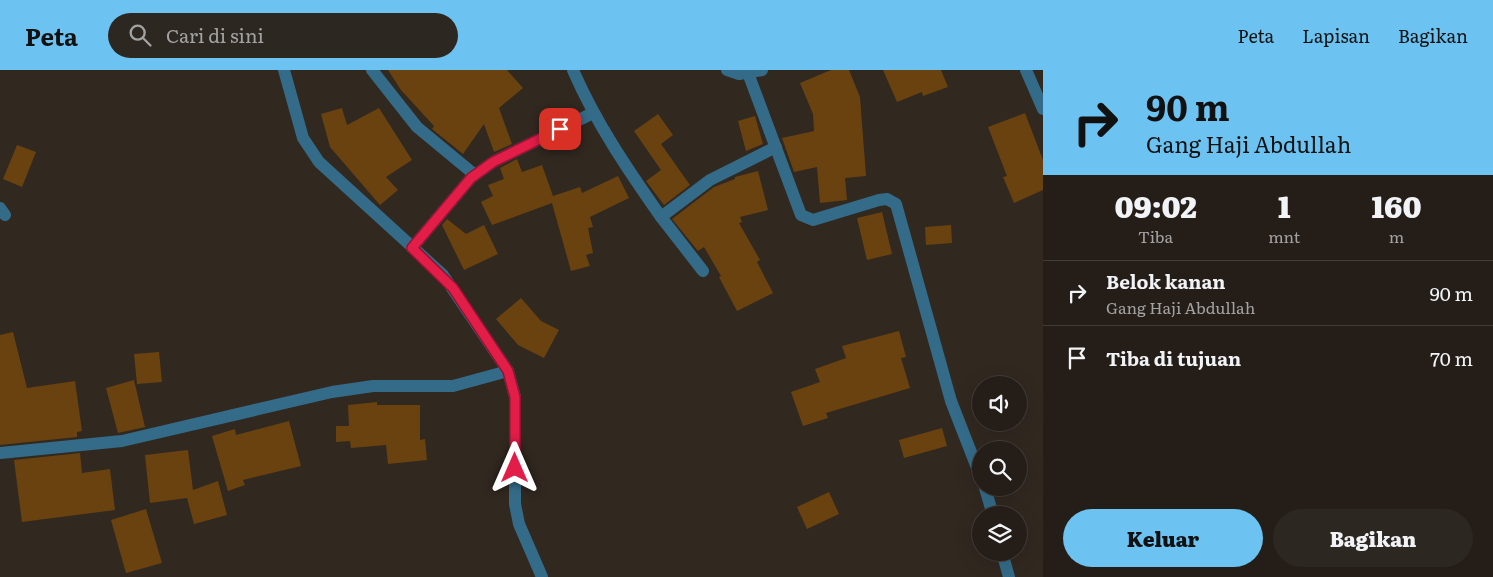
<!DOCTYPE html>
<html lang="id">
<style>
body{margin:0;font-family:Literata,serif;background:#2d2721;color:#f1f3f6;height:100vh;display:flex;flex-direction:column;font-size:19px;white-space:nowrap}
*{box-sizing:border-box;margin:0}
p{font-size:16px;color:#a3a2a2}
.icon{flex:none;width:28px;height:28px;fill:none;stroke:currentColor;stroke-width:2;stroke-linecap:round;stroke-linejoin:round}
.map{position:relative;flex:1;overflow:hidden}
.side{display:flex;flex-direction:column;background:#251e18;width:450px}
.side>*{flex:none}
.top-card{background:#6cc3f2;color:#111;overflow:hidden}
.fabs{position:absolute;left:972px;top:306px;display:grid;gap:10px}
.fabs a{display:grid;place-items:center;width:55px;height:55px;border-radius:50%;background:#251e18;box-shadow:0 5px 20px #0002,0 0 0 1px #423c37;font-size:25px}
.pin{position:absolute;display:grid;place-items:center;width:42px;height:42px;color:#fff;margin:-21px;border-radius:10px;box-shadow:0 2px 8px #0006}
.me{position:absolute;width:55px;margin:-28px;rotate:0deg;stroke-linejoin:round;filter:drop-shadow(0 0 4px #0008)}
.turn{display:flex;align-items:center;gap:18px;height:105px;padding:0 20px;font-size:22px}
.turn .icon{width:65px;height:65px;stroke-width:2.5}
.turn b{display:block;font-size:35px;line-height:42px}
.eta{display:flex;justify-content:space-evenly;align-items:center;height:85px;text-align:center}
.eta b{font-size:30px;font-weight:800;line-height:35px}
.button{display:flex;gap:10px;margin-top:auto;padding:10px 20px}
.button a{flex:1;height:58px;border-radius:30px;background:#6cc3f2;color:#111;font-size:20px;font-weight:800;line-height:58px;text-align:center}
.button a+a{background:#2d2721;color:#f1f3f6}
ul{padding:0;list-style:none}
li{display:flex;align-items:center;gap:15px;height:65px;padding:0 20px;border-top:1px solid #423c37}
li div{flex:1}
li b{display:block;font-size:19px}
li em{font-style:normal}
header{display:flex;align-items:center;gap:30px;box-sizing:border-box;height:70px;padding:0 25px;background:#6cc3f2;color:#111}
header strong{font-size:24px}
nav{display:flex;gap:28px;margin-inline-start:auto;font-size:18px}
.search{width:350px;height:45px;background:#2d2721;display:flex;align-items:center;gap:12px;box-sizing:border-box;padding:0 18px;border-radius:28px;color:#a3a2a2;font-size:19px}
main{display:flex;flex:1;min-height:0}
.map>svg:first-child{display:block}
.building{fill:#6a420f}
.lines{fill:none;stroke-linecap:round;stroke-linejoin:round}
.minor{stroke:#346b88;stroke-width:12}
.route-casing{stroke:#92132f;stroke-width:12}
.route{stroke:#e11d48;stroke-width:9}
</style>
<header>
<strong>Peta</strong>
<div class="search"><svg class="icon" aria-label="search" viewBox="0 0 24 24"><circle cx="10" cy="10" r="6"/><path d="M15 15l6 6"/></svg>Cari di sini</div>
<nav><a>Peta</a><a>Lapisan</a><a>Bagikan</a></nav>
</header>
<main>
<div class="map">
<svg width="1043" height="507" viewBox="0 0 1043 507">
<rect width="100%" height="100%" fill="#312820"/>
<g class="building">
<path d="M388 0H507L523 18 499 38 512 74 494 82 484 54 463 84 432 59 434 56 401 20Z"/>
<path d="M831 0H849L860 27 866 106 845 108 847 130 820 133 817 97 794 102 782 68 814 61 813 44 800 13Z"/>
<path d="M883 0H941L948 17 923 26 922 22 897 32Z"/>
<path d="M342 38 347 55 379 38 412 90 386 107 398 120 380 135 330 77 321 44Z"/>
<path d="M1025 43 1043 90V120L1014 133 1003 107 1007 106 988 57Z"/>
<path d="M658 44 673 65 661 74 690 115 664 135 646 111 661 100 634 61Z"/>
<path d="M755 46 763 74 746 81 738 51Z"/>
<path d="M17 75 36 82 22 117 3 109Z"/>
<path d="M517 89 522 102 542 95 553 126 580 117 582 123 618 106 629 128 590 147 593 157 588 158 593 183 586 185 590 196 571 201 552 133 492 155 481 132 493 126 488 115 504 109 500 98Z"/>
<path d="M758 101 768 140 740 147 742 152 739 153 760 190 757 192 773 223 737 241 719 207 721 206 704 177 698 181 672 149 714 117 735 109V107Z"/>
<path d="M882 142 892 184 867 190 857 148Z"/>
<path d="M447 149 466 164 484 155 498 184 464 200 442 155Z"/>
<path d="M951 155 952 173 926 175 925 157Z"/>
<path d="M521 228 541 251 559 260 544 288 518 275 496 249Z"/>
<path d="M899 261 906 287 901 288 910 318 826 343 828 348 803 356 791 322 820 312 815 299 846 288 842 276Z"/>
<path d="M13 262 27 318 75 311 82 361 77 362V367L0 375V265Z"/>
<path d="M159 282 162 312 137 314 134 284Z"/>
<path d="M134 310 145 357 118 363 106 318Z"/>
<path d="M377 332V335H420V370L425 369 427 390 388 394 386 375 351 378 350 371 336 372V356H349L348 335Z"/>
<path d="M289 351 301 396 243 410 245 415 228 421 212 366 235 359 236 365Z"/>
<path d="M942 358 947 376 904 388 899 370Z"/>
<path d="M188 380 193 420 218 411 227 445 194 454 187 428 150 433 145 385Z"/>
<path d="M80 383 82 403 110 399 115 440 22 452 14 390Z"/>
<path d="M829 422 839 444 807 459 797 437Z"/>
<path d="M146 439 162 493 126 503 111 450Z"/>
</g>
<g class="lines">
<g class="minor">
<path d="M284 0 303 68 319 92 443 205 508 301 515 327V434L519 454 542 507"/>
<path d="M372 0 417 57 475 105"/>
<path d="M573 0C596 53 628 100 661 147L710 110 776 77"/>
<path d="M727 0 739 4 762 0"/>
<path d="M1026 0 1043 39"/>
<path d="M748 3 801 145 813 150 879 130 887 129 896 134 951 331 981 408"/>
<path d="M0 138 5 145"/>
<path d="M661 147 703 201"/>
<path d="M412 178 471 108 493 92 593 43"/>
<path d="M0 383 122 371 332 322 373 316H453L508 301"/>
<path d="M985 418 993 445"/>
<path d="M1002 482 1009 507"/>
</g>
</g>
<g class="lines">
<defs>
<path id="route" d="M515 398V327L508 301 453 218 412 178 471 108 493 92 560 59"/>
</defs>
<use href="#route" class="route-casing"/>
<use href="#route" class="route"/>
</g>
</svg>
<div class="fabs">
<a><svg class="icon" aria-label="sound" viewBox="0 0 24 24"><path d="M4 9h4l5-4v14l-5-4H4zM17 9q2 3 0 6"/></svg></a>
<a><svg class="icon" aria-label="search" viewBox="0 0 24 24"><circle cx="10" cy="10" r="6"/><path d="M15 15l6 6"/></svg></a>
<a><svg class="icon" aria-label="layers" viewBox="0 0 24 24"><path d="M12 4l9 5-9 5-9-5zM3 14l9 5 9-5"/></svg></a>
</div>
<div class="pin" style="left:560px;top:59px;background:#d93025"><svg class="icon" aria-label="arrive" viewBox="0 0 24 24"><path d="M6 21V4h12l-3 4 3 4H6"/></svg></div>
<svg class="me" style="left:515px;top:398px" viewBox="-20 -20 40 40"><path d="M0-17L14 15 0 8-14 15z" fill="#e11d48" stroke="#fff" stroke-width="4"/></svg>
</div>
<section class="side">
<div class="top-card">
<div class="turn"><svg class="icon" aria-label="right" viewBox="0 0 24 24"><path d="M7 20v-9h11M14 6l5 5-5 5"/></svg><div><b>90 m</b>Gang Haji Abdullah</div></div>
</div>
<div class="eta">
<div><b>09:02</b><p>Tiba</p></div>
<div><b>1</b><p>mnt</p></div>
<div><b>160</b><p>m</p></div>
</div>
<ul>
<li><svg class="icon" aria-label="right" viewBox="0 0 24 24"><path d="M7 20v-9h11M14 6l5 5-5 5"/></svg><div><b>Belok kanan</b><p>Gang Haji Abdullah</p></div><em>90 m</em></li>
<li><svg class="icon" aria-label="arrive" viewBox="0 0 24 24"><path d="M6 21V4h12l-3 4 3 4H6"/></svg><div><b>Tiba di tujuan</b></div><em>70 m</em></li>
</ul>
<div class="button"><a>Keluar</a><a>Bagikan</a></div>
</section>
</main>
